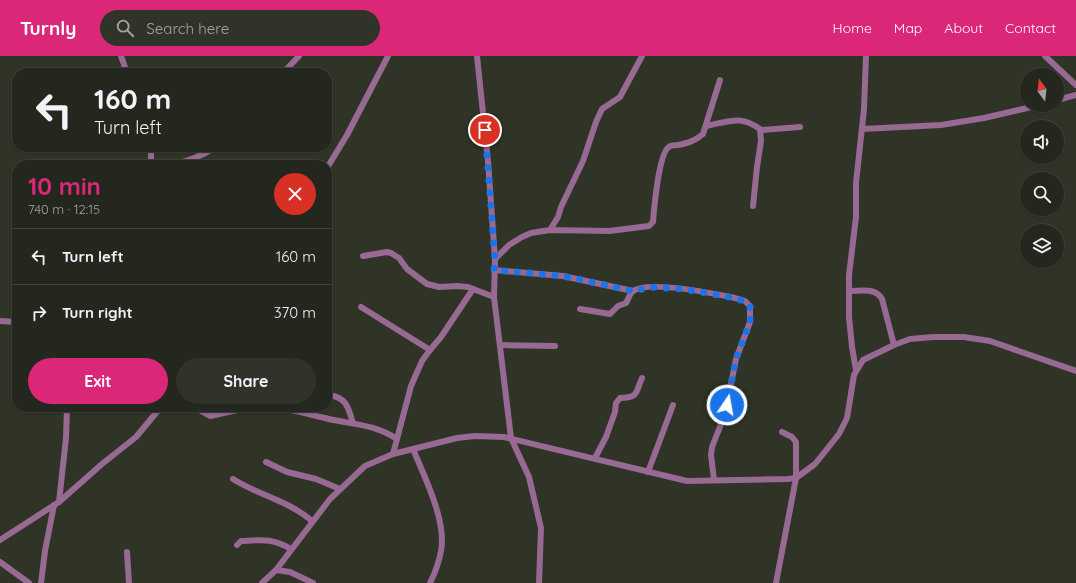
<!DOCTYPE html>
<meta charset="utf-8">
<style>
body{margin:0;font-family:Quicksand,sans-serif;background:#2f332a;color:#f1f3f6;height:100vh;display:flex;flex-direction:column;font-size:15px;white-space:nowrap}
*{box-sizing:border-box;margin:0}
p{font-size:13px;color:#a3a5a4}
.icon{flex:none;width:22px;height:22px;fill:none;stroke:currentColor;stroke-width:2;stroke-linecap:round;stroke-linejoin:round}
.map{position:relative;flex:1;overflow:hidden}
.side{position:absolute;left:12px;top:104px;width:320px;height:252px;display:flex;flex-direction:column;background:#23271d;border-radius:16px;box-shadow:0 1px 3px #0004,0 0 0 1px #40443b}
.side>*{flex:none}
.top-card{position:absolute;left:12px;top:12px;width:320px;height:84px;border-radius:16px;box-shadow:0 1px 3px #0004,0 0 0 1px #40443b;background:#23271d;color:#f1f3f6;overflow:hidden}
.needle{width:26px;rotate:345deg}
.buttons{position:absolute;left:1020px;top:12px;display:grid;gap:8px}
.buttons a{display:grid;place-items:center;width:44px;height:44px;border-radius:50%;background:#23271d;box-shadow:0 1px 3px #0004,0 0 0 1px #40443b;font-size:20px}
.pin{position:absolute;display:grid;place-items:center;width:34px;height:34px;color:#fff;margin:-17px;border:2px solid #fff;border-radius:50%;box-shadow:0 1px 4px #0007}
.me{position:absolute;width:44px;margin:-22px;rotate:12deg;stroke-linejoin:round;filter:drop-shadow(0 0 3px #0008)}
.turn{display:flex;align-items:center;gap:14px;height:84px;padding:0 16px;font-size:18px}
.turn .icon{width:52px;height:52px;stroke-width:2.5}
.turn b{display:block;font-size:28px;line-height:34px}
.round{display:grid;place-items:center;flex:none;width:42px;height:42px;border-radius:21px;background:#2f332a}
.head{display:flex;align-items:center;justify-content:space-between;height:68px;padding:0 16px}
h1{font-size:24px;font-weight:700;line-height:30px;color:#db2777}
.button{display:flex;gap:8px;margin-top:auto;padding:8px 16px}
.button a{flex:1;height:46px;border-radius:24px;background:#db2777;color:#fff;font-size:16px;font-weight:700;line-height:46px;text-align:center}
.button a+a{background:#2f332a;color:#f1f3f6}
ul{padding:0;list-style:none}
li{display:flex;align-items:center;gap:12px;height:56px;padding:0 16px;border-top:1px solid #40443b}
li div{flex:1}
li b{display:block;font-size:15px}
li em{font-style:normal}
header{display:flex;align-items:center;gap:24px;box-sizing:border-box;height:56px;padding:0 20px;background:#db2777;color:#fff}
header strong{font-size:19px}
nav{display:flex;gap:22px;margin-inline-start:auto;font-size:14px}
.search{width:280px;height:36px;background:#2f332a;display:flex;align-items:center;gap:10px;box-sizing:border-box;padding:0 14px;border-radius:22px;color:#a3a5a4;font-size:15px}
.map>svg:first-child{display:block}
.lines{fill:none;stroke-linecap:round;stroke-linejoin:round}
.minor{stroke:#986993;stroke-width:6}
.route{stroke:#1a73e8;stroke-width:7;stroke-dasharray:0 12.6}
</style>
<header>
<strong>Turnly</strong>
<div class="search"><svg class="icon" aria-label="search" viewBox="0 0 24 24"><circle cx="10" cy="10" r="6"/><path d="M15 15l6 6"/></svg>Search here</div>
<nav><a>Home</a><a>Map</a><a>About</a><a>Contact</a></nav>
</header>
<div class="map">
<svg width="1076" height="527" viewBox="0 0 1076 527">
<rect width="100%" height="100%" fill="#2f3427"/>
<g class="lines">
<g class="minor">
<path d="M121 0 127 17"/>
<path d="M477 0 488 105 495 203 494 241 511 382 529 421 541 472 539 527"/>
<path d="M1045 0 1076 29"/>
<path d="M283 17 299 0"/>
<path d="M1057 44 1076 39"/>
<path d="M706 70C728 66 741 58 761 74L800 71"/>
<path d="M862 73 941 69 984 62 1040 49"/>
<path d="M151 91V109"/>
<path d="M170 109C186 106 201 101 215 91"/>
<path d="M327 112 347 79 388 0"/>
<path d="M753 150 757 111 761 85 760 73"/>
<path d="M550 174 558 161 561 151 583 105 596 66 602 53 620 41 642 0"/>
<path d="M363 200 387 196 391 197 399 202 407 213 427 228 439 231 457 230 468 231 494 241"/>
<path d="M495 203 509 189 522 181 531 177 550 174 609 175 649 170 653 166C654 153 659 96 669 91 671 89 675 89 678 89 688 87 695 85 703 78L720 24"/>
<path d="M494 214 563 220 633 235"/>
<path d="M849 235C861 235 875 231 882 243L894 289"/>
<path d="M361 251 430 294"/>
<path d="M580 253 610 258 618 250 626 247C628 244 629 239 632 236 646 223 716 238 735 242L745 245 750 250V266L736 303 725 358 712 391 711 399 714 424"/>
<path d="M0 265 17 266"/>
<path d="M500 289 555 290"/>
<path d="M856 314 852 291 849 261V219L856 161V127L864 53 866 0"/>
<path d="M327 336 329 339C347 342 348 351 353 367"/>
<path d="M194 351 210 360 251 351"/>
<path d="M270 351C290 352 307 358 325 362 351 369 373 367 397 383"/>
<path d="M413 393C424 420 447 465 441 495 439 506 435 517 430 527"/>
<path d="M393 398 411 330 422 305 430 294 441 281 473 233"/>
<path d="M595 402 606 381 615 356 616 347 620 342C639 341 635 338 642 322"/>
<path d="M266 406 287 416 316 423 340 433"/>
<path d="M648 416 673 349"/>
<path d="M233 423C258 439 289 445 312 465"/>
<path d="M59 446 66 382 67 351"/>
<path d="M0 484 59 446 102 408 136 381 161 351"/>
<path d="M237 489 241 485C262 484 272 482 291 493"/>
<path d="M127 496 129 527"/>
<path d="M0 506 29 527"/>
<path d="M276 514 290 516 313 527"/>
<path d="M41 527 45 495 54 449"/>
<path d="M262 527 276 514 330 443 365 410 393 398 457 382 475 380 504 381 687 425 788 423 796 422 815 408 839 378 847 362 854 319 863 304 894 289 910 283 933 281H964L990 285 1076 315"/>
<path d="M776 527 796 422V386L792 381 782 376"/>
</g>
</g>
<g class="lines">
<path class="route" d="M485 74 495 203 494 214 563 220 633 235 651 231 682 233 724 240 745 245 750 250 751 254 750 266 736 303 727 349"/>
</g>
</svg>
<div class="buttons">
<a><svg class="needle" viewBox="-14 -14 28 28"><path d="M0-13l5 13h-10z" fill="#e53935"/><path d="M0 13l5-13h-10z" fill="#a3a5a4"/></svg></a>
<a><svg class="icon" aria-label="sound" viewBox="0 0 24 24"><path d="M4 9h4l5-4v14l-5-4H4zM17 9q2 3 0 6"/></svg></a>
<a><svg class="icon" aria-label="search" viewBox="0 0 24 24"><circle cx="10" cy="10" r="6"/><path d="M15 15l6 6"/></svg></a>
<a><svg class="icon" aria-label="layers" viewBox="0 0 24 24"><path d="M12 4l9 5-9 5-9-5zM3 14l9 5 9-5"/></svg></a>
</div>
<div class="pin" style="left:485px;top:74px;background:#d93025"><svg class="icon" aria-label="arrive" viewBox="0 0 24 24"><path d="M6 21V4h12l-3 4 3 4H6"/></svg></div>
<svg class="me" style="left:727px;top:349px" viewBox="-20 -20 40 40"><circle r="17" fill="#1a73e8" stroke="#fff" stroke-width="3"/><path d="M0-11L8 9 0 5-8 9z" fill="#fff"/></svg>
<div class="top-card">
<div class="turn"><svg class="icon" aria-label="left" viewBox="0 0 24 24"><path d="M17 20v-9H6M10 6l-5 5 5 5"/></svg><div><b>160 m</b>Turn left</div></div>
</div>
<section class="side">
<div class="head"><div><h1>10 min</h1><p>740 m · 12:15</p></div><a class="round" style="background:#d93025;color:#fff"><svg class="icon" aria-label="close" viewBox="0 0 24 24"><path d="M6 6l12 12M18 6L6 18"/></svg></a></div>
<ul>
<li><svg class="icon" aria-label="left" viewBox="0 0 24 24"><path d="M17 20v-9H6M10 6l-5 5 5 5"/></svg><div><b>Turn left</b></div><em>160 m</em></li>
<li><svg class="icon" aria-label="right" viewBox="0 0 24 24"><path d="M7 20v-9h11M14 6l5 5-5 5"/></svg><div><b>Turn right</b></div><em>370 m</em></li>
</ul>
<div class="button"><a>Exit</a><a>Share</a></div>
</section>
</div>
